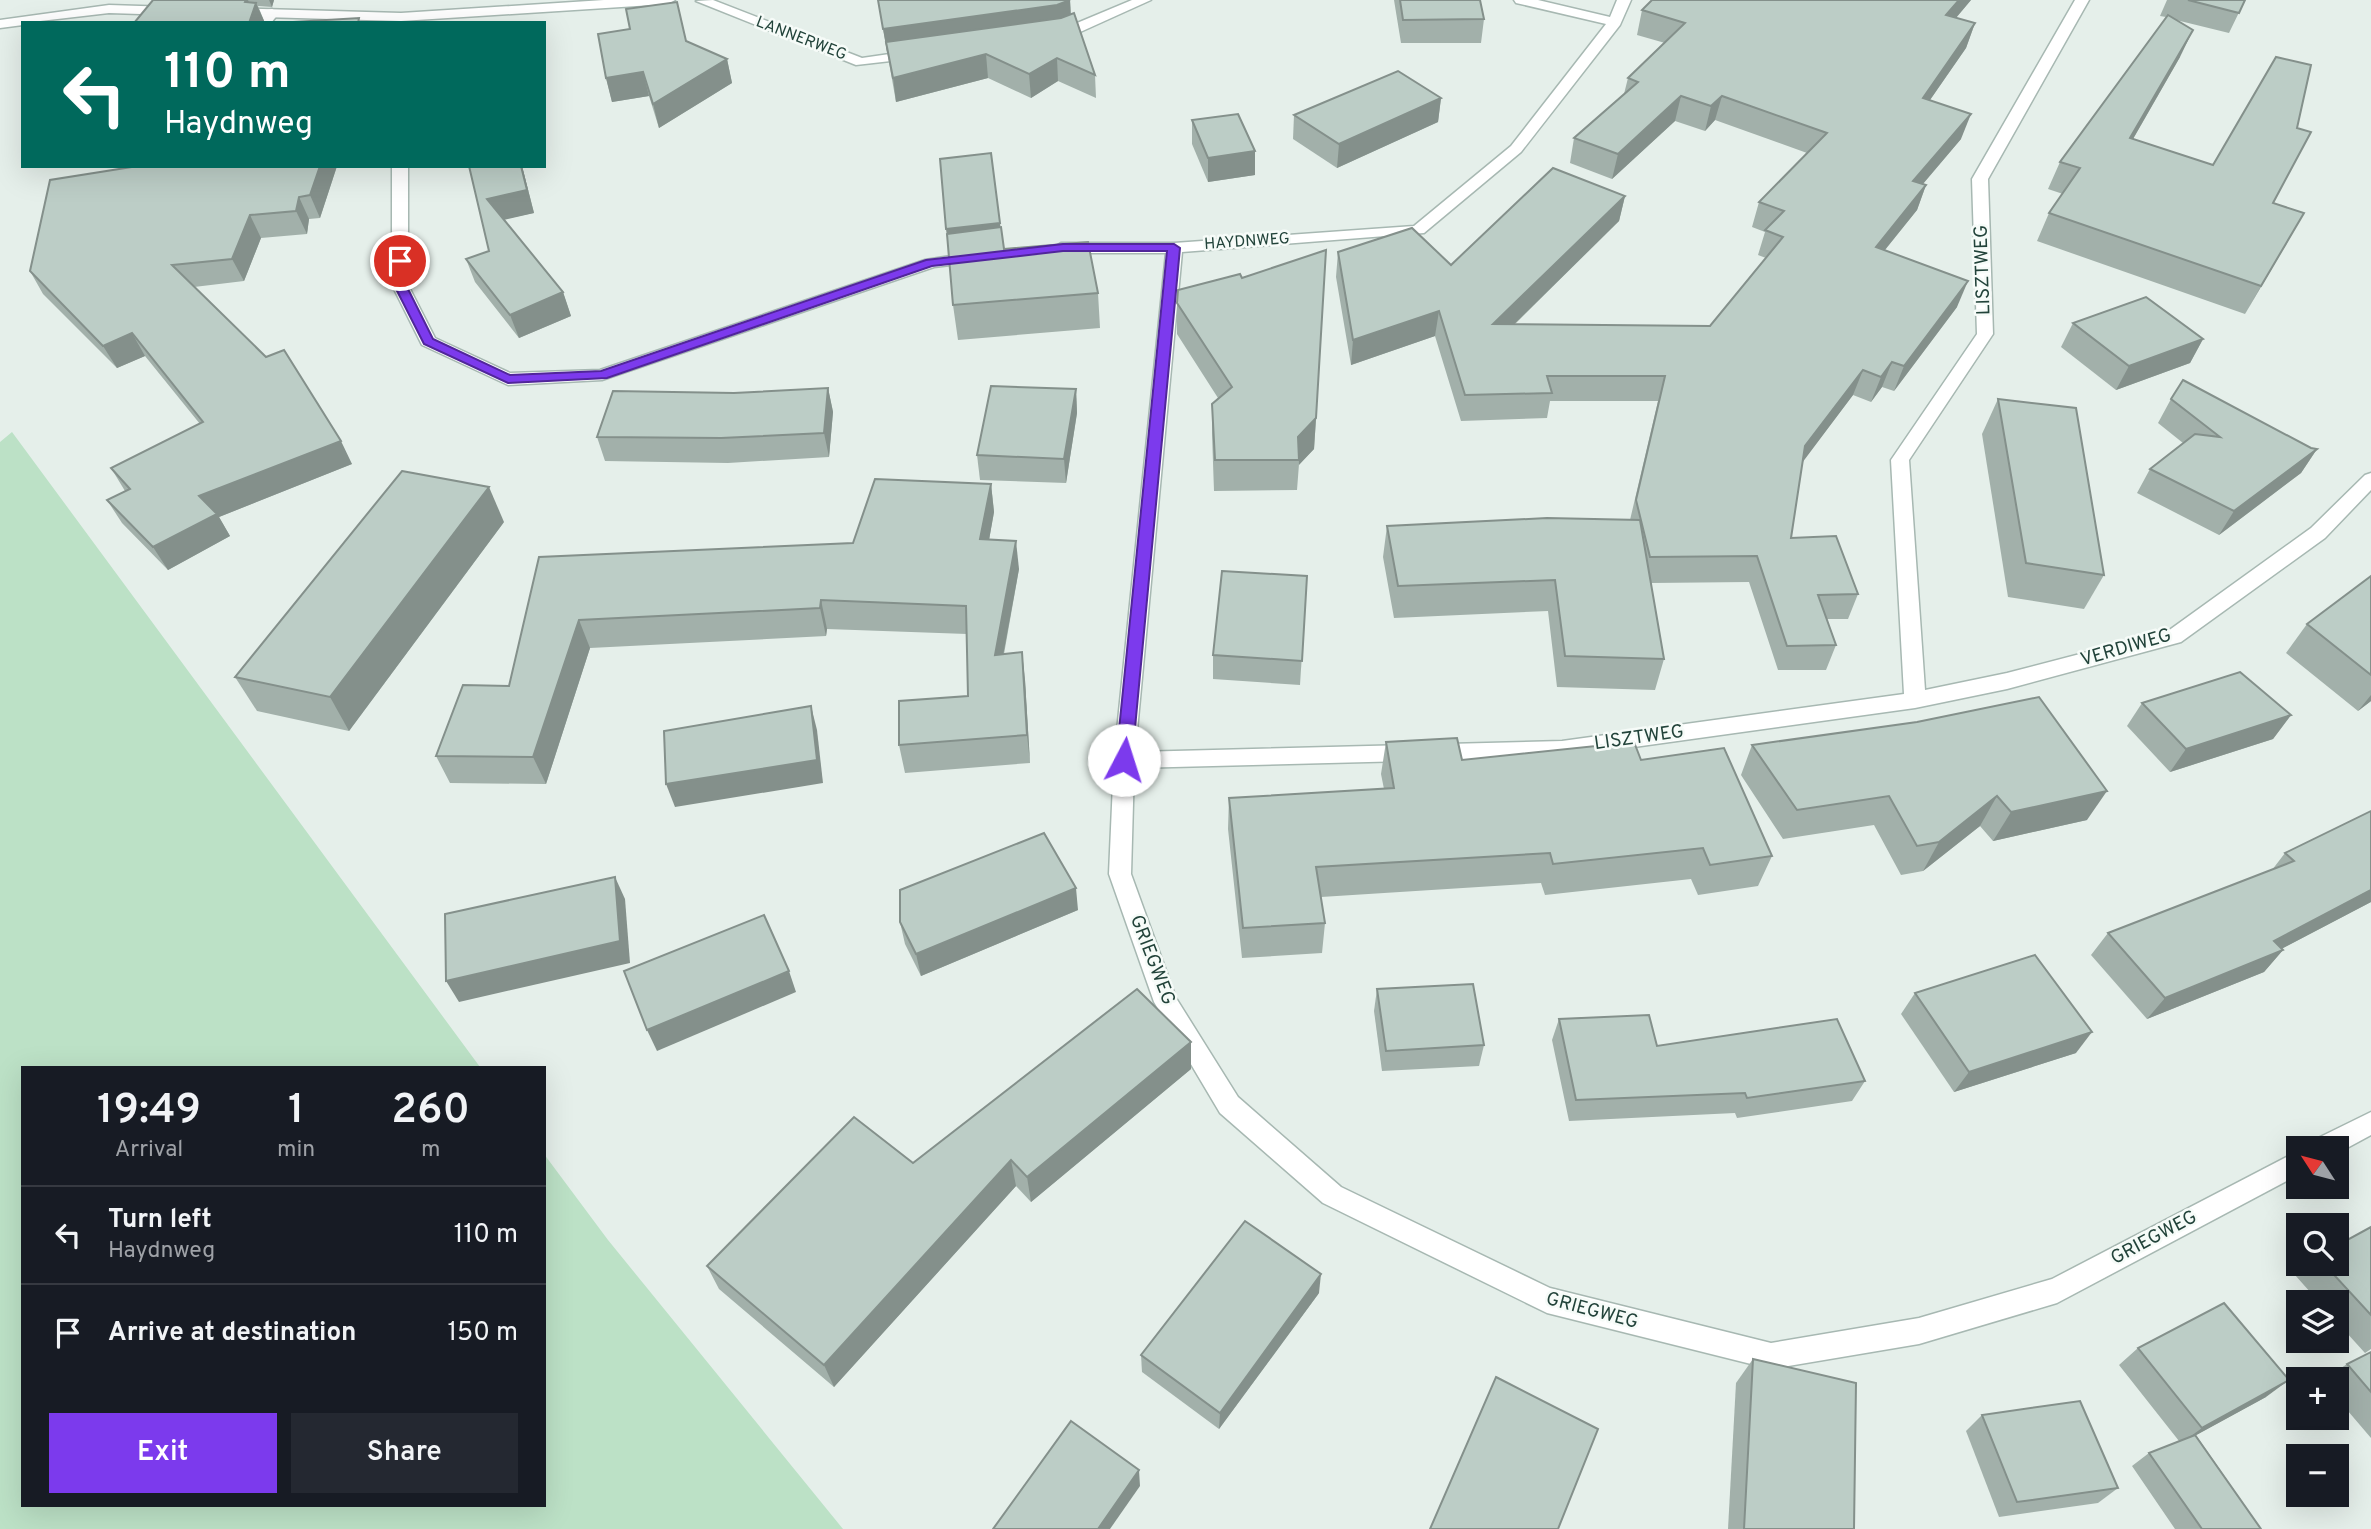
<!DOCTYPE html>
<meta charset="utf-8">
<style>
body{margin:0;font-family:Overpass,sans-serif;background:#242831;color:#f1f3f6;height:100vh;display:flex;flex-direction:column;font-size:26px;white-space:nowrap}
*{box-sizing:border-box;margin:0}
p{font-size:23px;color:#9ea1a6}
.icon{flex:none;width:38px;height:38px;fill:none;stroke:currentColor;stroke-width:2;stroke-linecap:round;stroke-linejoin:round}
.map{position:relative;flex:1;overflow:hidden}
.side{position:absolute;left:21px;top:1066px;width:525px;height:441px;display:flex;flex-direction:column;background:#171b24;border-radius:0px;box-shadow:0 7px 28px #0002}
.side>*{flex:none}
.banner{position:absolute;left:21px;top:21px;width:525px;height:147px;border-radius:0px;box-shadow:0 7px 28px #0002;background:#00695c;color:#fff;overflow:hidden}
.needle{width:46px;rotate:306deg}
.fabs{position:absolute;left:2286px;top:1136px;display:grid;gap:14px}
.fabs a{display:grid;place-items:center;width:63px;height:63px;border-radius:0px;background:#171b24;box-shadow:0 7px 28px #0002;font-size:35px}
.pin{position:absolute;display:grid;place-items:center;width:60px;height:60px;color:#fff;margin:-30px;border:4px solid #fff;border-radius:50%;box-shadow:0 2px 7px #0007}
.me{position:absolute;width:77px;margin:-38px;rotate:5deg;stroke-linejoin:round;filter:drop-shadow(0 0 5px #0008)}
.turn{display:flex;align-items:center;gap:24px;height:147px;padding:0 28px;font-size:32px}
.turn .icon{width:91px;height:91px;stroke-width:2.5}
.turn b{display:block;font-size:49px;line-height:60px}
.eta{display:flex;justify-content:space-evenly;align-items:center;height:119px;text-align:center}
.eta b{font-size:42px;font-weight:600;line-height:49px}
.cta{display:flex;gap:14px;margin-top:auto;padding:14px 28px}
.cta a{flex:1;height:80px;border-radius:0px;background:#7c3aed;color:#fff;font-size:28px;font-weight:600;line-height:80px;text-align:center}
.cta a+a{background:#242831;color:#f1f3f6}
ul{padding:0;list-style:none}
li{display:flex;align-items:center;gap:21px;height:98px;padding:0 28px;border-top:2px solid #363941}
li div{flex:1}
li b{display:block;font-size:26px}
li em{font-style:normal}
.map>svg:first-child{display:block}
.green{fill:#bce1c6}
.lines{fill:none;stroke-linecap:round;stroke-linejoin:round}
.service-casing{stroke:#a7b8b2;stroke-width:3}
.minor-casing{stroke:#a7b8b2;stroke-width:3}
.service{fill:#fff;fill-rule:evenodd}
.minor{fill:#fff;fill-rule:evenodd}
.wall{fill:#a2b0aa}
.shaded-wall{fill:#84908b}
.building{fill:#bccdc6;stroke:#84908b;stroke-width:2}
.route{fill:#7c3aed;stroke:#51269a;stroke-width:2}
.labels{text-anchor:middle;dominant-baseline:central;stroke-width:5;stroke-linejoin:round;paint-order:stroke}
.far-street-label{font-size:16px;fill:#22433a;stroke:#f6fbf8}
.street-label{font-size:19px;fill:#22433a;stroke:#f6fbf8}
</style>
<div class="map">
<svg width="2371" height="1529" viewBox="0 0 2371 1529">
<rect width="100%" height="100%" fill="#e5efea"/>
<path class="green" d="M12 432 480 1067 23 1068V1505H544V1154L608 1240 843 1529H0V442Z"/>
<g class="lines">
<defs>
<path id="service" d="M272 9 279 13 271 23H257L267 10Z"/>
<g id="minor">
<path d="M604 0H675L668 4 401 21 232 16 225 12 232 8 401 13Z"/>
<path d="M713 0 862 58 917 50 924 54 917 58 856 65 696 1Z"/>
<path d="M1132 0H1151L1067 38 1053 40 1046 36Z"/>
<path d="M1514 0H1538L1610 17 1617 0H1631L1620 25 1521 152 1424 233 1182 252 1135 752 1562 741 1904 694 1891 460 1977 334 1972 179 2075 0H2089L1988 179 1993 334 1909 460 1925 690 2007 673 2168 631 2311 528 2365 475 2371 473V490L2325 538 2181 642 2007 689 1915 708 1562 757 1134 768 1131 874 1176 998 1238 1097 1341 1187 1550 1288 1771 1343 1919 1318 2052 1279 2298 1151V1175L2057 1303 1919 1344 1771 1369 1547 1313 1323 1203 1220 1113 1154 1002 1109 874 1114 760 1166 253H1061L1053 248 1061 243H1174L1414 226 1511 146 1606 24 1516 3Z"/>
<path d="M109 5 172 7 179 11 172 15 109 13 23 23V25L0 28V20Z"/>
<path d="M392 166H408V285L435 338 510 373 600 370 925 260 976 252 984 257 976 262 934 267 602 380 508 385 422 345 392 285Z"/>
<path d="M2371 1112V1135L2336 1154V1148H2311L2314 1140Z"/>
</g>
</defs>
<use href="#service" class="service-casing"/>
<use href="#minor" class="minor-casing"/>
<use href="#service" class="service"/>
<use href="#minor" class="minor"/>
</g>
<g class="wall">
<path d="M153 0H274L272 7 258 6 265 23H134Z"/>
<path d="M878 0H1070L1071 14 1095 75 1096 98 1058 81 1031 98 988 78 896 102Z"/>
<path d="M1394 0H1480L1484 19 1481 43H1401Z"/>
<path d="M1652 0H1971L1956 18 1975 23 1966 48 1930 100 1961 139 1923 184 1926 185 1917 210 1885 250 1957 307 1894 391 1882 387 1871 402 1853 395 1802 462 1791 538 1858 594 1848 619H1827L1836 645 1826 670H1778L1749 582 1651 583 1664 659 1655 690 1557 687 1548 611 1394 618 1383 557 1387 526 1630 520 1658 401H1550L1547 418 1461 421 1435 336 1351 365 1336 277 1338 252 1451 265 1625 196 1619 221 1515 324 1710 326 1766 258 1758 255 1765 232 1752 227 1759 202 1807 153 1715 120 1705 131 1675 121 1612 179 1570 163 1574 138 1624 94 1628 78 1665 43 1637 35 1642 10Z"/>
<path d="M2167 0H2245L2229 33 2176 20 2180 57 2133 139 2273 203 2304 213 2245 314 2037 241 2049 213 2063 194 2048 189 2060 162 2166 17 2160 16Z"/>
<path d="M686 41 727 59 732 83 659 128 649 96 612 102 606 78Z"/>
<path d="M1441 98 1438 122 1337 168 1293 139 1294 115Z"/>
<path d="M1192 120 1255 151V175L1208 182 1192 144Z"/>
<path d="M337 166 320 218 309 219 307 234 261 238 244 281 194 287 352 464 219 517 230 536 168 570 122 523 107 500 125 491 111 468 200 424 145 356 117 368 43 294 30 271Z"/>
<path d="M469 166H522L534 213 504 219 563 292 571 316 519 338 475 282 466 259 489 251Z"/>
<path d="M1001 227 1004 249 1098 293 1100 328 958 340 953 305Z"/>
<path d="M1177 303 1316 418 1314 449 1299 464 1297 490 1214 491 1212 434V404L1218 398 1177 334Z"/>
<path d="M2073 323 2203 339 2190 363 2116 390 2061 347Z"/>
<path d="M828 388 833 412 829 457 728 463 605 461 597 437 734 393Z"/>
<path d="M1076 389 1077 413 1066 483 980 480 977 455Z"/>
<path d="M1998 399 2104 575 2084 609 2008 597 1982 434Z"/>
<path d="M2171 399 2311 448 2317 449 2301 473 2219 535 2137 493 2150 469 2183 443 2158 423Z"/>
<path d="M991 484 994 512 989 540 1019 569 1004 654 1025 680 1030 763 905 773 899 745 968 696 967 634 827 629 826 636 590 648 546 784 450 783 436 756 509 686 539 557 853 543Z"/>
<path d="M504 522 349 731 257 711 235 677Z"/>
<path d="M1307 576 1300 685 1213 679V655Z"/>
<path d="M2371 576V701L2358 711 2286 653 2307 624Z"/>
<path d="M2142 703 2291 715 2273 739 2170 772 2127 726Z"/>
<path d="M1917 722 2087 820 1993 841 1980 826 1923 871 1901 875 1874 825 1783 839 1741 775 1752 745Z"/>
<path d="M1386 742 1462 760H1641L1772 856 1758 886 1698 895 1691 879 1545 895 1541 883 1321 897 1325 923 1322 953 1242 958 1228 829 1229 798 1384 789 1381 774Z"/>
<path d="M2371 811V902L2281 949 2283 950 2264 972 2147 1019 2091 955 2108 933 2272 870 2285 853Z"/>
<path d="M1078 910 921 976 905 944 900 922Z"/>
<path d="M1377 989 1484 1045 1479 1066 1382 1071 1374 1011Z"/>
<path d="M1915 993 2076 1053 1954 1092 1901 1014Z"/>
<path d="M1559 1019 1657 1046 1865 1081 1852 1101 1737 1118 1735 1113 1569 1121 1552 1040Z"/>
<path d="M1191 1042V1069L1031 1202 1016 1186 834 1387 719 1289 707 1266 913 1163Z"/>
<path d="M2371 1227V1349L2365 1353 2336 1321V1302H2319L2295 1275 2309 1264H2336Z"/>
<path d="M1319 1293 1219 1429 1142 1372 1141 1355Z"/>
<path d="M2138 1348 2266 1397 2196 1435 2261 1529H2175L2132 1466 2149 1453 2179 1441 2119 1365Z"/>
<path d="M2371 1352V1438L2336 1397V1379H2325L2347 1364Z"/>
<path d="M1753 1359 1854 1529H1728L1736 1383Z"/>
<path d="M1982 1415 2118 1488 2098 1503 1999 1517 1966 1431Z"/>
</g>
<g class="shaded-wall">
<path d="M246 0H248L253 12 256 3 265 23H249Z"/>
<path d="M269 0H274L272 7Z"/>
<path d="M1070 0 1071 23 887 52 883 29Z"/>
<path d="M1959 0H1971L1938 39 1946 15Z"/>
<path d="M1975 23 1966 48 1914 123 1923 98Z"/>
<path d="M2193 30 2180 57 2118 165 2130 138Z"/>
<path d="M986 54 988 78 896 102 893 78Z"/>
<path d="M1057 58 1058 81 1031 98 1029 74Z"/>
<path d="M727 59 732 83 659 128 653 104Z"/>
<path d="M643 72 649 96 612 102 606 78Z"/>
<path d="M1681 96 1675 121 1612 179 1618 154Z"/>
<path d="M1722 96 1715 120 1705 131 1711 106Z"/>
<path d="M1441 98 1438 122 1337 168 1339 144Z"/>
<path d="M1971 114 1961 139 1904 206 1913 181Z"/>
<path d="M1255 151V175L1208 182V158Z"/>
<path d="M320 166H337L320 218 310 195Z"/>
<path d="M521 166H522L534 213 495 222 487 199Z"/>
<path d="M1926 185 1917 210 1867 272 1876 247Z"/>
<path d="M1625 196 1619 221 1489 349 1493 324Z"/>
<path d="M299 197 309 219 307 234 296 211Z"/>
<path d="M2304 213 2288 241 2245 314 2261 286Z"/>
<path d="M250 215 261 238 244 281 232 259Z"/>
<path d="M1000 223 1003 247 949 253 946 229Z"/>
<path d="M1968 281 1957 307 1894 391 1904 366Z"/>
<path d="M563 292 571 316 519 338 510 315Z"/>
<path d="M1439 311 1435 336 1351 365 1353 340Z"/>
<path d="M132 333 145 356 117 368 103 346Z"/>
<path d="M2203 339 2190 363 2116 390 2129 366Z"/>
<path d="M1892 362 1882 387 1871 402 1881 377Z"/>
<path d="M1863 370 1853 395 1796 471 1805 446Z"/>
<path d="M828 388 833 412 829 457 824 433Z"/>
<path d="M1076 389 1077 413 1066 483 1064 459Z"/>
<path d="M1316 418 1314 449 1299 465 1298 437Z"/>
<path d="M341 441 352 464 219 517 230 536 168 570 153 547 199 496Z"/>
<path d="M2317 449 2301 473 2219 535 2234 511Z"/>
<path d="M991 484 994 512 984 568 980 539Z"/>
<path d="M489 487 504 522 349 731 330 697Z"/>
<path d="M1016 541 1019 569 998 683 995 655Z"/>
<path d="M821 600 827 629 826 636 820 608Z"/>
<path d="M579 620 590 648 546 784 533 757Z"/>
<path d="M1022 652 1025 680 1030 763 1027 735Z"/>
<path d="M2371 695V701L2358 711Z"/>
<path d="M811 706 817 730 823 783 675 807 666 784Z"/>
<path d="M2291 715 2273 739 2170 772 2186 749Z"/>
<path d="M2107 791 2087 820 1993 841 2011 812Z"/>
<path d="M1997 796 1980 826 1923 871 1939 842Z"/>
<path d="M615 877 625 899 630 963 459 1002 446 981Z"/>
<path d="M1076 888 1078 910 921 976 916 954Z"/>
<path d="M2371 890V902L2262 959 2283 950 2264 972 2147 1019 2165 998Z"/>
<path d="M789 971 796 992 657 1051 647 1030Z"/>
<path d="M2092 1032 2076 1053 1954 1092 1969 1072Z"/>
<path d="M1191 1042V1069L1031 1202 1027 1177Z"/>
<path d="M1011 1160 1016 1186 834 1387 824 1365Z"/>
<path d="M1321 1274 1319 1293 1219 1429 1220 1413Z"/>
<path d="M2289 1380 2266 1397 2180 1444 2202 1428Z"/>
<path d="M1139 1470 1140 1486 1110 1529H1098Z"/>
</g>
<g class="building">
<path d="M153 0H246L245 2 256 3 249 23H134Z"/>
<path d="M878 0H1070L1057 5 883 29Z"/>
<path d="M1400 0H1480L1484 19 1403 20Z"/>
<path d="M1652 0H1959L1946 15 1975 23 1923 98 1971 114 1913 181 1926 185 1876 247 1968 281 1904 366 1892 362 1881 377 1863 370 1805 446 1791 538 1836 536 1858 594 1818 595 1836 645 1787 646 1757 556 1650 557 1636 500 1665 376H1547L1552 393 1465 395 1439 311 1353 340 1338 252 1412 228 1451 265 1553 168 1625 196 1493 324 1710 326 1783 237 1765 230 1784 211 1759 202 1827 133 1722 96 1711 106 1681 96 1618 154 1574 138 1638 82 1628 78 1685 23 1642 10Z"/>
<path d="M2188 0H2245L2239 13Z"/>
<path d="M677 2 686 41 727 59 653 104 643 72 606 78 598 34 630 29 626 9Z"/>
<path d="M1074 13 1095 75 1057 58 1029 74 986 54 893 78 886 42 1061 18Z"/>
<path d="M2168 15 2193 30 2130 138 2213 165 2276 57 2311 65 2297 128 2311 132 2273 203 2304 213 2261 286 2049 213 2080 168 2060 162Z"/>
<path d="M359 18 358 23H276Z"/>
<path d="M1398 71 1441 98 1339 144 1294 115Z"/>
<path d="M1238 114 1255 151 1208 158 1192 120Z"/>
<path d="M991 153 1000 223 946 229 940 159Z"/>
<path d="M138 166H320L310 195 299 197 296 211 250 215 232 259 172 265 266 357 284 350 341 441 199 496 217 514 153 547 107 500 130 489 111 468 203 422 132 333 103 346 30 271 50 180Z"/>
<path d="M469 166H521L527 190 487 199 563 292 510 315 466 259 489 251Z"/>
<path d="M1001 227 1004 249 1088 242 1098 293 953 305 947 234Z"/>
<path d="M1326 250 1316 418 1298 437 1299 460H1215L1212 404 1232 387 1177 303 1178 290 1240 274 1242 278Z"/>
<path d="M2146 297 2203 339 2129 366 2073 323Z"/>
<path d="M2183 380 2311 448 2317 449 2234 511 2150 469 2195 434 2220 437 2171 399Z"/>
<path d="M991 386 1076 389 1064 459 977 455Z"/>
<path d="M828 388 824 433 721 438 597 437 613 391 734 393Z"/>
<path d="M1998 399 2076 408 2104 575 2026 563Z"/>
<path d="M402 471 489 487 330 697 235 677Z"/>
<path d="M875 479 991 484 980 539 1016 541 995 655 1022 652 1027 735 899 745V701L968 696 966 606 821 600 820 608 579 620 533 757 436 756 463 685 509 686 539 557 853 543Z"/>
<path d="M1547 518 1640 520 1664 659 1565 656 1555 580 1398 586 1387 526Z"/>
<path d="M1222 571 1307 576 1302 661 1213 655Z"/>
<path d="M2371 576V675L2307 624Z"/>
<path d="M2240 672 2291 715 2186 749 2142 703Z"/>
<path d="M2039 697 2107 791 2011 812 1997 796 1939 842 1917 846 1889 796 1797 810 1752 745 1917 722Z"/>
<path d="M811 706 817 760 666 784 664 731Z"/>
<path d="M1457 738 1462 760 1634 742 1641 760 1724 748 1772 856 1710 865 1703 848 1553 864 1550 853 1316 867 1325 923 1243 928 1229 798 1394 788 1386 742Z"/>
<path d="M2371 811V890L2274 941 2283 950 2165 998 2108 933 2294 861 2285 853Z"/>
<path d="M1044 833 1076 888 916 954 900 922V890Z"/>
<path d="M615 877 620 941 446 981 445 914Z"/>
<path d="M764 915 789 971 647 1030 624 971Z"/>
<path d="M2035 955 2092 1032 1969 1072 1915 993Z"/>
<path d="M1473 984 1484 1045 1386 1051 1377 989Z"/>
<path d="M1137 989 1191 1042 1027 1177 1011 1160 824 1365 707 1266 854 1117 913 1163Z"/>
<path d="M1649 1015 1657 1046 1837 1019 1865 1081 1747 1098 1745 1093 1576 1100 1559 1019Z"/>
<path d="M1245 1221 1321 1274 1220 1413 1141 1355Z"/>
<path d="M2371 1227V1315L2324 1264H2336V1246Z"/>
<path d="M2224 1303 2289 1380 2202 1428 2138 1348Z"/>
<path d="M2371 1352V1392L2347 1364Z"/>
<path d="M1753 1359 1856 1383 1854 1529H1744Z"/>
<path d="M1496 1377 1598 1429 1558 1529H1430Z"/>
<path d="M2080 1401 2118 1488 2017 1502 1982 1415Z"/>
<path d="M1071 1421 1139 1470 1098 1529H993Z"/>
<path d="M2195 1435 2261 1529H2202L2149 1453Z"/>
</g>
<path class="route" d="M1063 244H1174L1180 248 1132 760 1124 767 1116 760 1167 251H1063L932 266 607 378 508 383 424 344 394 285V261L404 259 406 285 433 339 510 375 601 371 926 260Z"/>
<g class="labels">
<g class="far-street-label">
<text transform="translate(801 39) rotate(21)">LANNERWEG</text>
<text transform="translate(1247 242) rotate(-4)">HAYDNWEG</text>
</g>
<g class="street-label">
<text transform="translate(1983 270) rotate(-92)">LISZTWEG</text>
<text transform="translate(2126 648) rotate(-16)">VERDIWEG</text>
<text transform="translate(1639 738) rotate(-8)">LISZTWEG</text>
<text transform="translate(1152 960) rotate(69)">GRIEGWEG</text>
<text transform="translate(2154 1238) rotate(-28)">GRIEGWEG</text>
<text transform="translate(1592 1311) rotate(15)">GRIEGWEG</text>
</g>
</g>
</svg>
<div class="fabs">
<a><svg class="needle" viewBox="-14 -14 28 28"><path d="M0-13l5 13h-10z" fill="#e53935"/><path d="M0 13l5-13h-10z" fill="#9ea1a6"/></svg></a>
<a><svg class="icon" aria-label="search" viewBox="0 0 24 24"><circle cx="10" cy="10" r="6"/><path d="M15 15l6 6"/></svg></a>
<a><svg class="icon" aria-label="layers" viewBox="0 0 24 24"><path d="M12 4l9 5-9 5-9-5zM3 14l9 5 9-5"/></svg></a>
<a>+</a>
<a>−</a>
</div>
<div class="pin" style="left:400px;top:261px;background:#d93025"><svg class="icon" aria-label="arrive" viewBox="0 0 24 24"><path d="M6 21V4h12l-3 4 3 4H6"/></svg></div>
<svg class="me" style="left:1124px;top:760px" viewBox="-20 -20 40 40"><circle r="19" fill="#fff"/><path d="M0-13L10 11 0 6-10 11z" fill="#7c3aed"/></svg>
<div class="banner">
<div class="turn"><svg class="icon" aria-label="left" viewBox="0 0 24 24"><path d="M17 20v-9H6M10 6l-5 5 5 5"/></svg><div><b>110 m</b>Haydnweg</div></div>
</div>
<section class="side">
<div class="eta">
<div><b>19:49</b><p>Arrival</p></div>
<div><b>1</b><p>min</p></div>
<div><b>260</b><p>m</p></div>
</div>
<ul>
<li><svg class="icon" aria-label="left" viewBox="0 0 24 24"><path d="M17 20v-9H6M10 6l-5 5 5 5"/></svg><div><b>Turn left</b><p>Haydnweg</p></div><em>110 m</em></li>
<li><svg class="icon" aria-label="arrive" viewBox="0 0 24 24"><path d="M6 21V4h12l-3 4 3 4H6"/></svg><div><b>Arrive at destination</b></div><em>150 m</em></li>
</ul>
<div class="cta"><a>Exit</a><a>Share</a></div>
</section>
</div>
